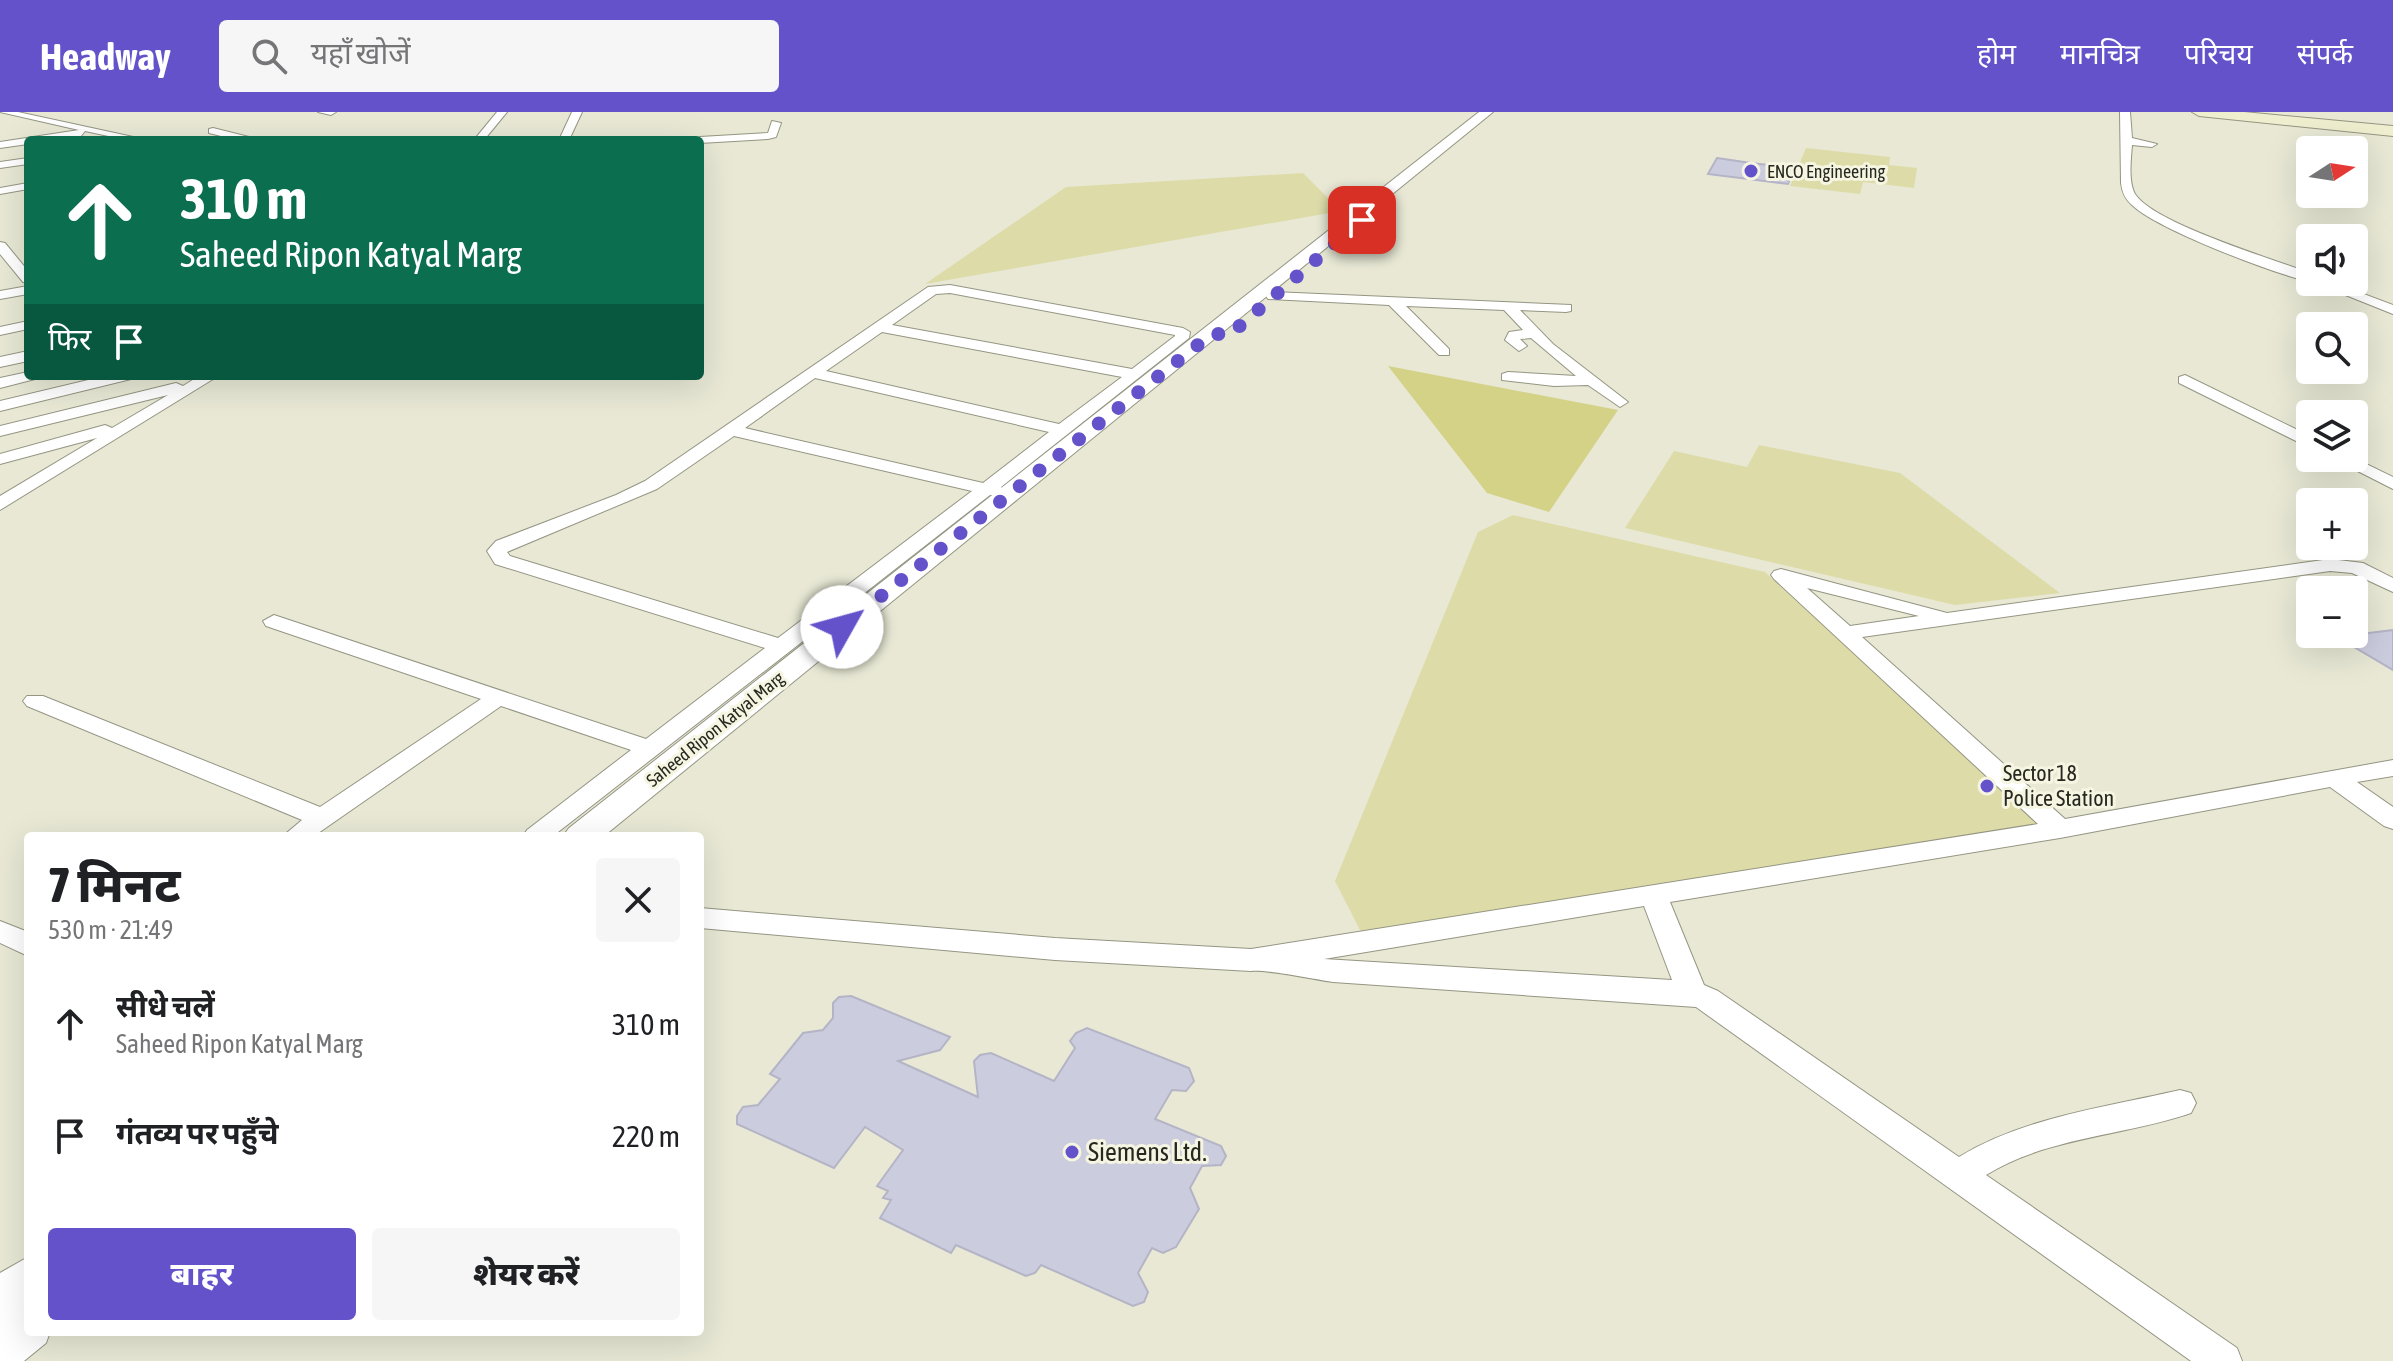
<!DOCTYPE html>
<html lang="hi">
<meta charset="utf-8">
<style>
body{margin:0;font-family:"Asap Condensed","Noto Sans Devanagari",sans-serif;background:#f6f6f6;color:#202124;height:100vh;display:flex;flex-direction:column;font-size:30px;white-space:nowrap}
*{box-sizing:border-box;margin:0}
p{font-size:26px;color:#757577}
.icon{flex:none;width:44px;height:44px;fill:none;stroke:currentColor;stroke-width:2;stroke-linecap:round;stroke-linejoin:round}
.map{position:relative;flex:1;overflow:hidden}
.panel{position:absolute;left:24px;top:720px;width:680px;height:504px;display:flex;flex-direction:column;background:#fff;border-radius:8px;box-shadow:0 8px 32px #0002}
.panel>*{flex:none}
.hud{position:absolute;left:24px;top:24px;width:680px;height:244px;border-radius:8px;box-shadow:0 8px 32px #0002;background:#0b6e4f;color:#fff;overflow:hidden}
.needle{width:52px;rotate:78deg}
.controls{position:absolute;left:2296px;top:24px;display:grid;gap:16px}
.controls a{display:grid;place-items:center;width:72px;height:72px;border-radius:8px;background:#fff;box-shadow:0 8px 32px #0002;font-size:40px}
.pin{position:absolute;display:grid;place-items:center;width:68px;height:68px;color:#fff;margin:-34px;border-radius:16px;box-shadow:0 4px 12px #0006}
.me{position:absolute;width:88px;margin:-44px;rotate:52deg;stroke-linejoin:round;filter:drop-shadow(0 0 6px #0008)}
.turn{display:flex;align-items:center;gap:28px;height:168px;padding:0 24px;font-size:36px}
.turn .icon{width:104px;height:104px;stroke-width:2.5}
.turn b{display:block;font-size:56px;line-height:68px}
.then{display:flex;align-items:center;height:76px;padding:0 24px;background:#0003;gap:16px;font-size:30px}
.round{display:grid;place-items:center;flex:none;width:84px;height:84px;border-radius:8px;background:#f6f6f6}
.summary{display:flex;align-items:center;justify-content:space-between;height:136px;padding:0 24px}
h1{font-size:48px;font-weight:800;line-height:60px}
.button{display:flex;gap:16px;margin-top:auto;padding:16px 24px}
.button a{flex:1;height:92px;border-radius:8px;background:#6452cb;color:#fff;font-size:32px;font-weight:800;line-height:92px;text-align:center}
.button a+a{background:#f6f6f6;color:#202124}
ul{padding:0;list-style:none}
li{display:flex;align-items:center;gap:24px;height:112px;padding:0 24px}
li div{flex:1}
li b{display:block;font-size:30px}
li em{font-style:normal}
header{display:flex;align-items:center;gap:48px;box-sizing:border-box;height:112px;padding:0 40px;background:#6452cb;color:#fff}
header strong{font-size:38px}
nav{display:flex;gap:44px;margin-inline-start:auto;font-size:28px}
.search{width:560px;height:72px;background:#f6f6f6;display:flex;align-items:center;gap:20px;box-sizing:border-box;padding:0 28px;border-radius:8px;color:#757577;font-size:30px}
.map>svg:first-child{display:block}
.green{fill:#dddca9}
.water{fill:#d4d287}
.building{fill:#cbccde;stroke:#b4b4c6;stroke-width:2}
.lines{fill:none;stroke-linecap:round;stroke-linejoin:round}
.minor-casing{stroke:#959583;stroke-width:2}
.tertiary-casing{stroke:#959583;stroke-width:2}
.secondary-casing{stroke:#959583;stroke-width:2}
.minor{fill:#fff;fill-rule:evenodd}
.tertiary{fill:#fff;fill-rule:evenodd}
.secondary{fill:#efeece;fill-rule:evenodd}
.route{stroke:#6452cb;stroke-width:14;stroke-dasharray:0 25.2}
.poi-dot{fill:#6452cb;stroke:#f5f5e2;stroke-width:3}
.labels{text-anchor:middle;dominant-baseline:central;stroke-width:6;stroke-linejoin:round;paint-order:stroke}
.far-poi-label{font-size:18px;fill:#282821;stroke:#f5f5e2;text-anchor:start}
.far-street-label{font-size:18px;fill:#282821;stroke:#f5f5e2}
.poi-label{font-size:22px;fill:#282821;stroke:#f5f5e2;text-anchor:start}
.near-poi-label{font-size:26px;fill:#282821;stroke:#f5f5e2;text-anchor:start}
</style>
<header>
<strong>Headway</strong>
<div class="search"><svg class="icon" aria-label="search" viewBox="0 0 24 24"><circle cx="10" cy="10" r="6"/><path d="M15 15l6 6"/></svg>यहाँ खोजें</div>
<nav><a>होम</a><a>मानचित्र</a><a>परिचय</a><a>संपर्क</a></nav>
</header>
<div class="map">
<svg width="2393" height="1249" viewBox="0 0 2393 1249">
<rect width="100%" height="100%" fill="#e8e8d5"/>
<g class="green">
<path d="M1806 36 1890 45 1889 53 1917 56 1914 76 1863 70 1860 82 1790 74Z"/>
<path d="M1303 61 1341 99 925 172 1066 75Z"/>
<path d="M1759 333 1900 361 2060 481 1955 493 1625 416 1674 339 1747 355Z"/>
<path d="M1513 403 1765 460 2048 719 1368 834 1335 769 1478 420Z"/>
</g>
<path class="water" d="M1388 254 1618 298 1549 400 1487 381Z"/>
<g class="building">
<path d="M1717 46 1751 51 1794 56 1788 72 1708 62Z"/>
<path d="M2393 518V558L2337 525Z"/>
<path d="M851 884 950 925 940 938 898 949 978 985 974 949 980 943 991 941 1054 969 1075 936 1070 929 1076 921 1087 916 1189 956 1194 969 1186 979 1172 978 1155 1007 1221 1034 1226 1044 1221 1053 1202 1054 1190 1076 1199 1097 1176 1135 1163 1141 1152 1136 1138 1161 1148 1180 1144 1190 1133 1194 1041 1153 1035 1161 1026 1164 956 1133 951 1141 880 1106 891 1088 883 1086 888 1079 877 1074 903 1038 865 1015 834 1056 737 1012V1004L743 995 758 993 780 967 770 962 803 921 823 918 833 906V891L839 885Z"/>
</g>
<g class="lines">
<defs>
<g id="minor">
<path d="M0 0H18L147 28H127L85 19 81 24 28 28V32L0 36V30L79 18Z"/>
<path d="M318 0H336L331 3Z"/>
<path d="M497 0H507L484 28H474Z"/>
<path d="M572 0H582L569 28H559Z"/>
<path d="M2120 0H2130L2132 26 2157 32 2152 35 2132 33C2131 47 2128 69 2135 82 2153 111 2275 148 2310 161V170C2273 161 2158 118 2132 93 2125 87 2122 80 2121 71Z"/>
<path d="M772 9 781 11 776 25 768 27 700 31V28H695L700 25 768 21Z"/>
<path d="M213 16 253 26 254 28H237L209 21V17Z"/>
<path d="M28 46V52L0 56V50Z"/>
<path d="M28 71V77L0 82V76Z"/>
<path d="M0 130 5 131 28 159V171L23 170 0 142Z"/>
<path d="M2313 170H2332L2393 193V202Z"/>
<path d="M950 173 1183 216 1190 220 1189 226 1001 375 1004 379 1002 383H990L553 724H523L527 718 631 638 501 594 314 724H283L302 708 27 594 23 589 27 584H43L320 695 481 587 266 514 263 509 274 503 646 627 765 536 495 452 487 439 496 429 616 383 645 369 928 175ZM950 181 1175 223V224L1132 257 892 213 936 182ZM882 220 1122 265 1059 312 826 259ZM815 266 1049 320 983 371 745 316ZM734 324 972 379 778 526 510 444 507 440 657 377Z"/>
<path d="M28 174V182L0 187V179Z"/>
<path d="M1273 180 1571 193V199L1566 200 1520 198 1553 232 1628 290 1620 295 1588 273 1554 274 1502 268V262L1508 260 1576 264 1531 226 1520 227 1527 234 1519 239 1505 228 1509 220 1523 218 1504 198 1406 194 1449 237V243H1439L1389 193 1268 187 1266 184Z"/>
<path d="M28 209V217L0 223V215Z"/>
<path d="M28 239V249L0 255V245Z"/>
<path d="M28 260V264H37L35 267 0 276V266Z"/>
<path d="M2185 263 2310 324V336L2179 271V265Z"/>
<path d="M105 264H133L131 267 0 299V289Z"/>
<path d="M199 264H218L0 398V384L97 326 0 352V342L105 313 112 316 168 283 0 324V314L176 271 183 274Z"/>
<path d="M2332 346H2354L2393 365V377Z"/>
<path d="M2330 447 2363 451 2393 466V480L2352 461 2330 459 1862 525 2065 707 2393 648V664L2357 670 2393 695V717L2384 714 2330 675 2060 726 1670 790 1704 873 1718 879 1959 1045C2024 1005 2107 995 2180 978L2191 981 2196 991 2191 1001C2124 1024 2047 1025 1986 1063L2237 1236 2242 1249H2191L1696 895 1333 870C1313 867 1265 857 1251 859L1055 848 700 816V796L1055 826 1251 837 2038 712 1774 467 1771 463 1774 459 1781 457 1947 501ZM1807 476 1919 504 1850 514ZM1644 794 1672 868 1324 847Z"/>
<path d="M0 809 28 820V844L0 831Z"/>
</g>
<g id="tertiary">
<path d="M1479 0H1493L604 724H563L569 716Z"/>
<path d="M28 1145V1220H50L46 1231 24 1249H0V1161Z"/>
</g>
<path id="secondary" d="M2192 0H2244L2393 14V24L2199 4Z"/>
</defs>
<use href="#minor" class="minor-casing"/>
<use href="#tertiary" class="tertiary-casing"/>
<use href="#secondary" class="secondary-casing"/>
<use href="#minor" class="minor"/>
<use href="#tertiary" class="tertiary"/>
<use href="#secondary" class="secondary"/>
</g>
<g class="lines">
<path class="route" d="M842 515 1213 221 1228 224 1362 108"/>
</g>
<g class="poi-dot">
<circle cx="1751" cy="59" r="8"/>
<circle cx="1987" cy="674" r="8"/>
<circle cx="1072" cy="1040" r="8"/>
</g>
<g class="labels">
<g class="far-poi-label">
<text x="1767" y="59">ENCO Engineering</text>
</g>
<g class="far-street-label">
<text transform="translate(715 617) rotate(-39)">Saheed Ripon Katyal Marg</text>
</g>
<g class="poi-label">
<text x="2003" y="661">Sector 18<tspan x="2003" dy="25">Police Station</tspan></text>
</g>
<g class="near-poi-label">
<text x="1088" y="1040">Siemens Ltd.</text>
</g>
</g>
</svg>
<div class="controls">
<a><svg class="needle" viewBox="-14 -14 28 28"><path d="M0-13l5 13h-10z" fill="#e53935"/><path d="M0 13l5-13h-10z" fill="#757577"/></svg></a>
<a><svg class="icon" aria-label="sound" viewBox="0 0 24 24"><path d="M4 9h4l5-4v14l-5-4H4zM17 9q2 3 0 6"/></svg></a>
<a><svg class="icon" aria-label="search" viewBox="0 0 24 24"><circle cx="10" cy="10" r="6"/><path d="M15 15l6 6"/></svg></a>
<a><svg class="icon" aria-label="layers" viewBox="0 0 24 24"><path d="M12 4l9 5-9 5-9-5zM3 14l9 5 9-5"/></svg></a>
<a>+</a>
<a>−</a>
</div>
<div class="pin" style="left:1362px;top:108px;background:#d93025"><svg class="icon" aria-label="arrive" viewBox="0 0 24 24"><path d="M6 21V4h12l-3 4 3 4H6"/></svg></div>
<svg class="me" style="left:842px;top:515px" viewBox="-20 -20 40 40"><circle r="19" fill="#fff"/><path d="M0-13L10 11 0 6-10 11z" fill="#6452cb"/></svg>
<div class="hud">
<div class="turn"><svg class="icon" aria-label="ahead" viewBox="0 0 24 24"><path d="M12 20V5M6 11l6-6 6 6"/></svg><div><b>310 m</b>Saheed Ripon Katyal Marg</div></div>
<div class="then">फिर<svg class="icon" aria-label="arrive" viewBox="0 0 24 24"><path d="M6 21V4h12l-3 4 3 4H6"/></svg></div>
</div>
<section class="panel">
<div class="summary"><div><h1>7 मिनट</h1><p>530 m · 21:49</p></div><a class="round"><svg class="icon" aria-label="close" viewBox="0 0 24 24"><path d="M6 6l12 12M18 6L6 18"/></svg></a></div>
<ul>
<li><svg class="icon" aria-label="ahead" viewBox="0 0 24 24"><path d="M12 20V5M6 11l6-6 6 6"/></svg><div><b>सीधे चलें</b><p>Saheed Ripon Katyal Marg</p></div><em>310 m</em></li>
<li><svg class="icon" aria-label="arrive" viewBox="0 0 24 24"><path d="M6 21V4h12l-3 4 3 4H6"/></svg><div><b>गंतव्य पर पहुँचे</b></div><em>220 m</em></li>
</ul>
<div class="button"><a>बाहर</a><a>शेयर करें</a></div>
</section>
</div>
